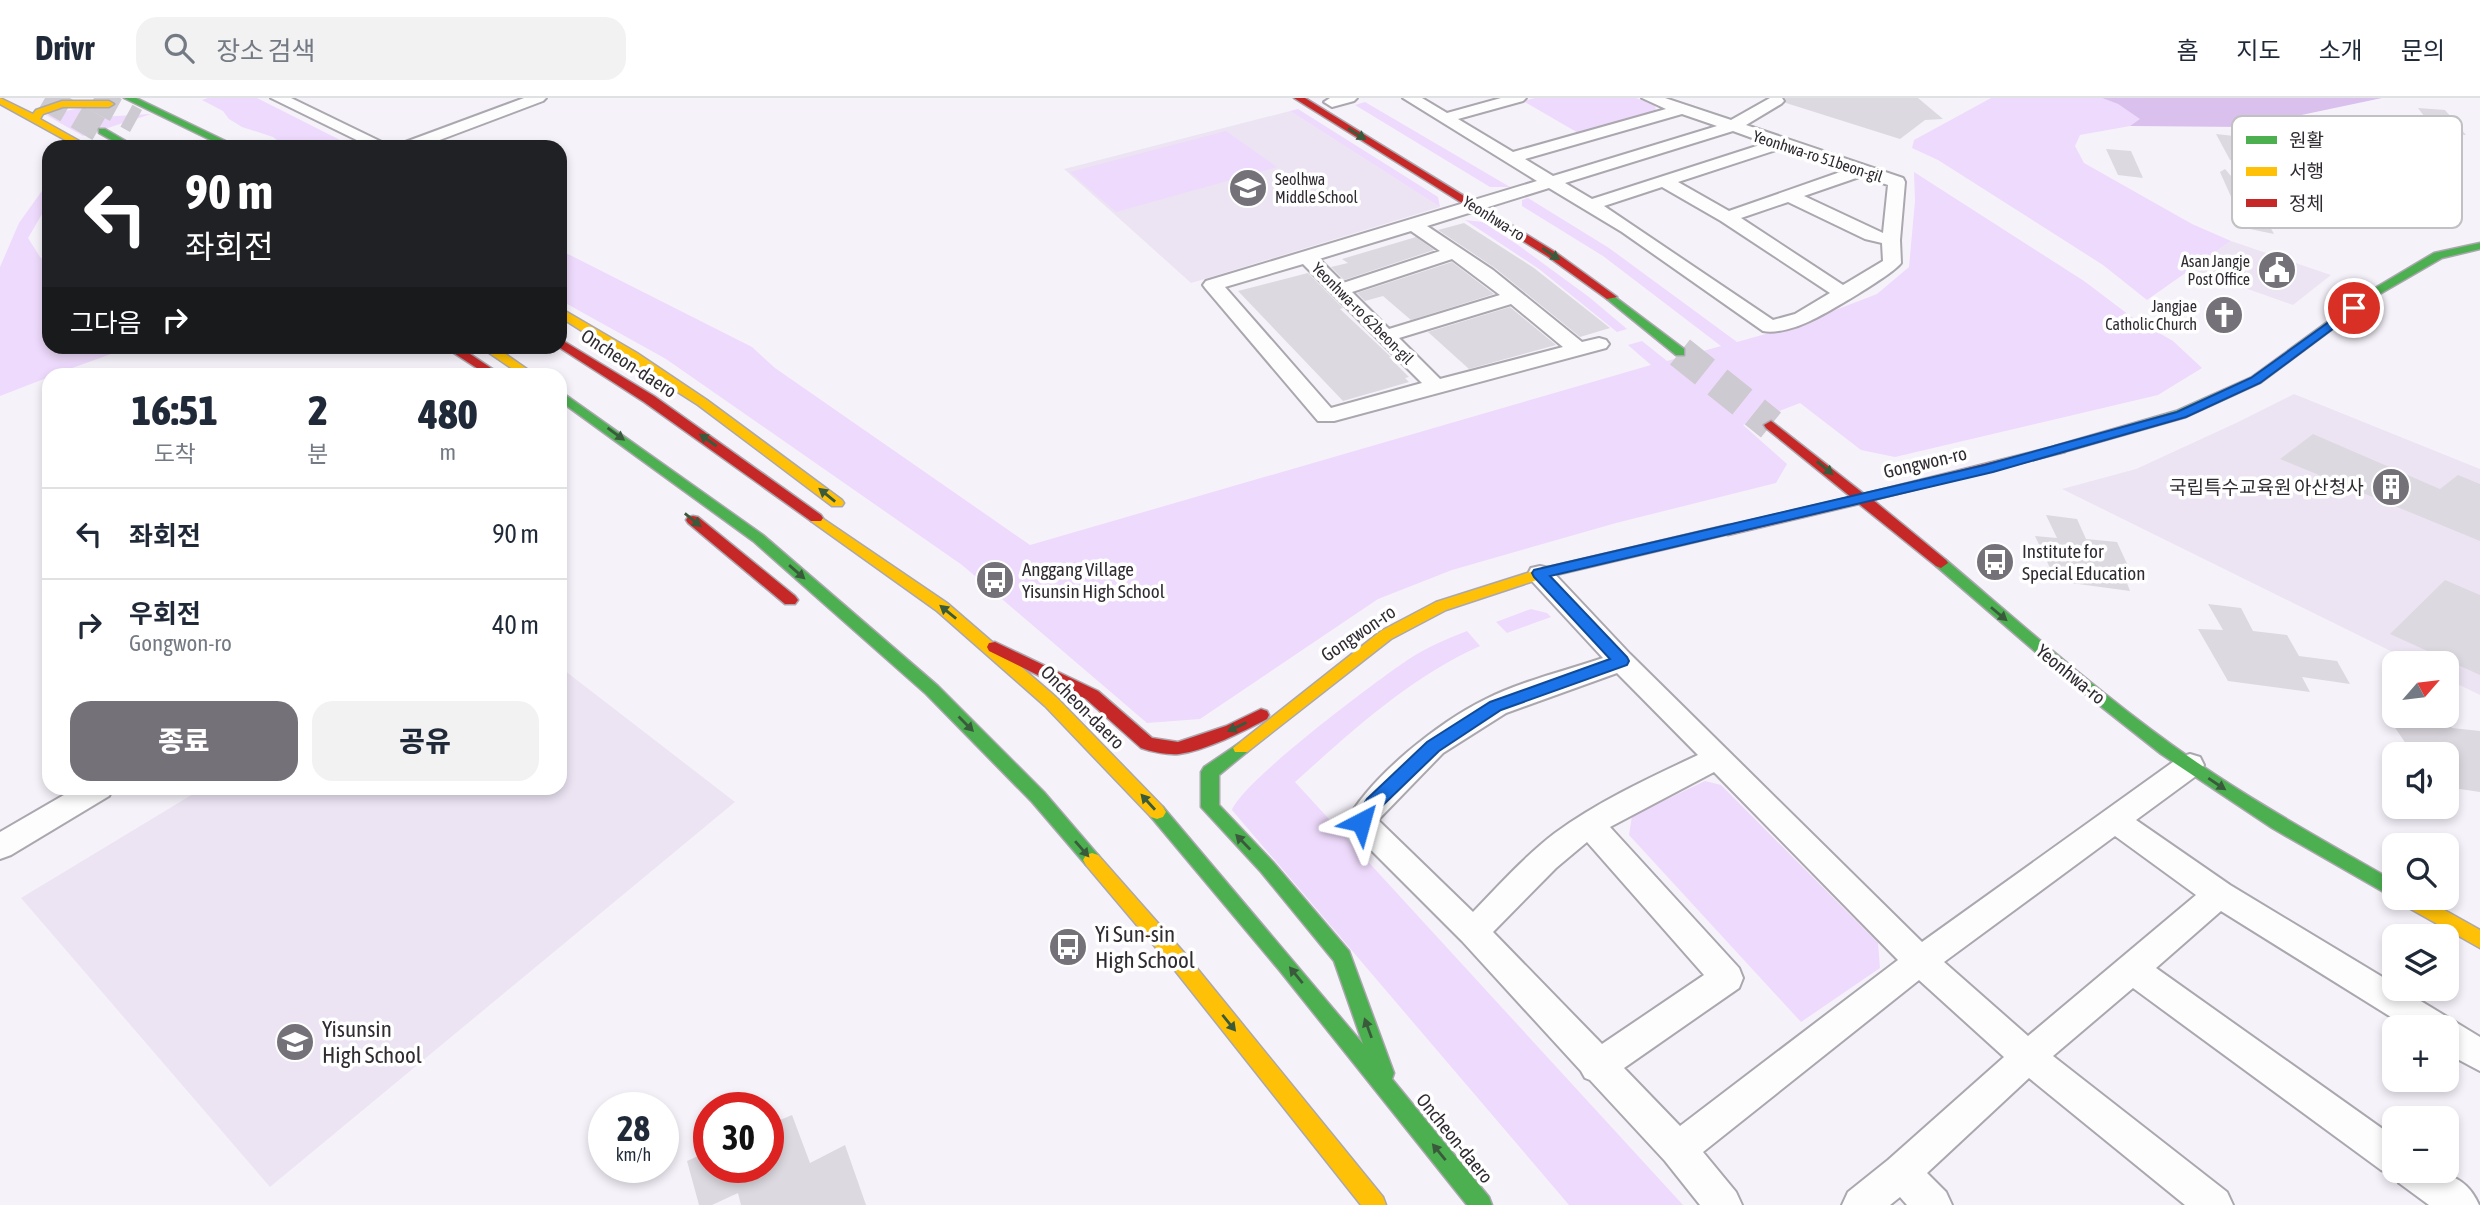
<!DOCTYPE html>
<html lang="ko">
<meta charset="utf-8">
<style>
body{margin:0;font-family:"Asap Condensed","Noto Sans KR",sans-serif;background:#f2f2f3;color:#1f2937;height:100vh;display:flex;flex-direction:column;font-size:26px;white-space:nowrap}
*{box-sizing:border-box;margin:0}
p{font-size:23px;color:#747a83}
.icon{flex:none;width:38px;height:38px;fill:none;stroke:currentColor;stroke-width:2;stroke-linecap:round;stroke-linejoin:round}
.map{position:relative;flex:1;overflow:hidden}
.details{position:absolute;left:42px;top:270px;width:525px;height:427px;display:flex;flex-direction:column;background:#fff;border-radius:21px;box-shadow:0 4px 10px #0003}
.details>*{flex:none}
.guide{position:absolute;left:42px;top:42px;width:525px;height:214px;border-radius:21px;box-shadow:0 4px 10px #0003;background:#202124;color:#fff;overflow:hidden}
.needle{width:46px;rotate:62deg}
.fabs{position:absolute;left:2382px;top:553px;display:grid;gap:14px}
.fabs a{display:grid;place-items:center;width:77px;height:77px;border-radius:14px;background:#fff;box-shadow:0 4px 10px #0003;font-size:35px}
.speed{position:absolute;left:588px;top:994px;display:flex;gap:14px;font-size:35px;font-weight:700;text-align:center}
.speed>*{display:grid;place-content:center;width:91px;height:91px;border-radius:50%;background:#fff;box-shadow:0 4px 10px #0003;line-height:1}
.speed small{font-size:18px;font-weight:400}
.speed .limit{border:10px solid #d22;background:#fff;color:#111}
.pin{position:absolute;display:grid;place-items:center;width:60px;height:60px;color:#fff;margin:-30px;border:4px solid #fff;border-radius:50%;box-shadow:0 2px 7px #0007}
.me{position:absolute;width:77px;margin:-38px;rotate:39deg;stroke-linejoin:round;filter:drop-shadow(0 0 5px #0008)}
.turn{display:flex;align-items:center;gap:24px;height:147px;padding:0 28px;font-size:32px}
.turn .icon{width:91px;height:91px;stroke-width:2.5}
.turn b{display:block;font-size:49px;line-height:60px}
.then{display:flex;align-items:center;height:66px;padding:0 28px;background:#0003;gap:14px;font-size:26px}
.eta{display:flex;justify-content:space-evenly;align-items:center;height:119px;text-align:center}
.eta b{font-size:42px;font-weight:800;line-height:49px}
.cta{display:flex;gap:14px;margin-top:auto;padding:14px 28px}
.cta a{flex:1;height:80px;border-radius:21px;background:#757178;color:#fff;font-size:28px;font-weight:800;line-height:80px;text-align:center}
.cta a+a{background:#f2f2f3;color:#1f2937}
ul{padding:0;list-style:none}
li{display:flex;align-items:center;gap:21px;height:91px;padding:0 28px;border-top:2px solid #e0e1e3}
li div{flex:1}
li b{display:block;font-size:26px}
li em{font-style:normal}
header{display:flex;align-items:center;gap:42px;box-sizing:border-box;height:98px;padding:0 35px;background:#fff;border-bottom:2px solid #e0e1e3}
header strong{font-size:33px}
nav{display:flex;gap:38px;margin-inline-start:auto;font-size:24px}
.search{width:490px;height:63px;background:#f2f2f3;display:flex;align-items:center;gap:18px;box-sizing:border-box;padding:0 24px;border-radius:21px;color:#747a83;font-size:26px}
.map>svg:first-child{display:block}
.built{fill:#ece4f3}
.green{fill:#eedafc}
.forest{fill:#dac0ec}
.building{fill:#ddd9e0}
.lines{fill:none;stroke-linecap:round;stroke-linejoin:round}
.secondary-tunnel{stroke:#cecad2;stroke-width:32;stroke-dasharray:32 16;stroke-linecap:butt}
.highway-tunnel{stroke:#cecad2;stroke-width:25;stroke-dasharray:25 12;stroke-linecap:butt}
.street-casing{stroke:#aba7ae;stroke-width:4}
.fast-casing{stroke:#aba7ae;stroke-width:3}
.slow-casing{stroke:#aba7ae;stroke-width:3}
.jam-casing{stroke:#aba7ae;stroke-width:3}
.street{fill:#fefdfe;fill-rule:evenodd}
.fast{fill:#4caf50;fill-rule:evenodd}
.slow{fill:#ffc107;fill-rule:evenodd}
.jam{fill:#c62828;fill-rule:evenodd}
.oneway{fill:#3a5a3c}
.route{fill:#1a73e8;stroke:#114b97;stroke-width:2}
.labels{text-anchor:middle;dominant-baseline:central;stroke-width:7;stroke-linejoin:round;paint-order:stroke}
.far-street-label{font-size:16px;fill:#302c32;stroke:#fff}
.far-poi-label{font-size:16px;fill:#302c32;stroke:#fff;text-anchor:end}
.street-label{font-size:19px;fill:#302c32;stroke:#fff}
.poi-label{font-size:19px;fill:#302c32;stroke:#fff;text-anchor:start}
.near-poi-label{font-size:23px;fill:#302c32;stroke:#fff;text-anchor:start}
.key{fill:#fff;stroke:#c1c0c2;stroke-width:2}
.key-label{font-size:19px;fill:#302c32}
</style>
<header>
<strong>Drivr</strong>
<div class="search"><svg class="icon" aria-label="search" viewBox="0 0 24 24"><circle cx="10" cy="10" r="6"/><path d="M15 15l6 6"/></svg>장소 검색</div>
<nav><a>홈</a><a>지도</a><a>소개</a><a>문의</a></nav>
</header>
<div class="map">
<svg width="2480" height="1107" viewBox="0 0 2480 1107">
<rect width="100%" height="100%" fill="#f6f2fa"/>
<g class="built">
<path d="M1290 13 1440 109 1191 185 1064 71Z"/>
<path d="M2231 143 2331 177 2293 207 2191 171Z"/>
<path d="M2294 296 2480 371V597L2447 581 2446 565H2415L2062 391 2136 371 2236 325Z"/>
<path d="M560 569 735 704 270 1089 21 800 203 690H560Z"/>
</g>
<g class="green">
<path d="M208 0H257L354 49H286L273 39 242 29 229 21 223 13 202 2Z"/>
<path d="M1535 0H1636L1655 7 1656 13 1580 36 1523 3Z"/>
<path d="M1991 0H2102L2118 6 2141 21 2130 28 2080 37 2075 48 2084 65 2192 126 2231 143 2147 202 2103 167 1938 62 1912 50 1914 42Z"/>
<path d="M1365 4 1510 89H1490L1355 7Z"/>
<path d="M80 10 100 19 151 16 83 38 46 17Z"/>
<path d="M1298 11 1438 99 1440 109 1290 13Z"/>
<path d="M1226 33 1277 69 1116 114 1070 74Z"/>
<path d="M1914 74 2084 183 2133 220 2173 243 2202 270 2158 297 1895 359 1861 352 1800 305 1743 327 1787 366 1776 385 1616 425 1452 472 1378 501 1200 621 1147 625 962 467 666 261 560 202V152L752 249 775 270 1030 447 1651 267 1628 247 1642 243 1667 263 1721 248 1603 158 1522 108V102L1528 100 1609 150 1737 244 1794 228 1877 196 1909 169 1915 103Z"/>
<path d="M49 83V104L28 140 40 159 49 166V248L130 249 56 276H49V279L0 298V169L19 125Z"/>
<path d="M1465 122 1483 124 1518 147 1589 199 1627 231 1617 234 1539 171Z"/>
<path d="M1531 511 1547 515 1551 519 1507 535 1496 524Z"/>
<path d="M1467 533 1480 548C1409 580 1353 632 1295 684L1683 1107H1569L1232 712C1244 682 1376 583 1409 561 1427 549 1447 541 1467 533Z"/>
<path d="M1705 683 1721 687 1878 845 1880 870 1801 924 1629 737 1632 718Z"/>
</g>
<path class="forest" d="M2102 0H2382L2245 29 2130 28 2140 21 2118 6Z"/>
<g class="building">
<path d="M1785 0H1918L1943 21 1925 22 1900 41 1786 5Z"/>
<path d="M2418 10 2445 12 2466 37 2437 35Z"/>
<path d="M2216 36 2243 39 2260 65 2230 62Z"/>
<path d="M2106 51 2131 53 2143 80 2118 77Z"/>
<path d="M2225 71 2253 104 2257 105 2274 136 2245 130 2220 74Z"/>
<path d="M1464 125 1534 170 1610 230 1580 239 1495 170 1438 132Z"/>
<path d="M1416 139 1434 152 1344 182 1331 169 1348 165 1342 161Z"/>
<path d="M1452 164 1494 196 1411 222 1383 198 1365 203 1357 195Z"/>
<path d="M1308 175 1343 210 1340 211 1391 259H1389L1409 279 1405 280 1409 284 1343 303 1238 193Z"/>
<path d="M1510 209 1556 247 1469 271 1428 234Z"/>
<path d="M2313 336 2440 391 2458 377 2480 386V443L2280 361Z"/>
<path d="M2046 417 2077 421 2086 441 2117 444 2134 481 2125 480 2130 493 2056 483 2035 438 2057 440Z"/>
<path d="M2445 482 2480 497V577L2390 536Z"/>
<path d="M2208 506 2241 510 2253 533 2287 537 2299 558 2337 563 2350 586 2302 579 2310 594 2228 583 2198 531 2223 532Z"/>
<path d="M2387 618H2444L2452 630 2480 633V694L2446 689V656H2413Z"/>
<path d="M792 1017 810 1065 845 1047 866 1107H741L738 1095 712 1107H699L687 1063 709 1053V1069H768V1027Z"/>
</g>
<g class="lines">
<path class="secondary-tunnel" d="M1680 254 1771 327"/>
<g class="highway-tunnel">
<path d="M45 0 102 33"/>
<path d="M94 0 136 23"/>
</g>
<defs>
<g id="street">
<path d="M271 0H291L392 49H371Z"/>
<path d="M524 0H546L543 3 421 49H398L400 46Z"/>
<path d="M1357 0 1354 3 1332 9 1324 4 1330 0Z"/>
<path d="M1403 0H1422L1447 15 1501 0H1526L1523 3 1458 21 1513 54 1666 11 1642 0H1665L1731 22 1770 0H1782L1784 3 1781 6 1746 27 1903 80 1905 84 1900 142 1901 165C1892 177 1826 216 1810 223 1798 229 1776 236 1763 233L1622 134 1549 90 1427 128 1493 172 1582 244 1599 240 1606 242 1609 246 1606 250 1334 323H1318L1206 191 1203 187 1206 183 1537 83ZM1682 16 1717 28 1553 78 1525 61ZM1733 33 1766 45 1592 101 1565 85ZM1782 50 1846 72 1729 113 1678 84ZM1862 78 1888 87 1883 135 1804 98ZM1662 89 1721 123 1830 195 1795 216 1773 222 1604 108ZM1788 104 1865 141 1882 145 1883 163 1843 187 1741 120ZM1411 133 1440 153 1343 185 1319 161ZM1452 161 1500 197 1389 231 1352 194ZM1303 166 1422 285 1331 310 1225 189ZM1511 206 1563 249 1440 281 1399 240Z"/>
<path d="M1540 468 1549 470 1630 556 1922 844 2180 659 2190 656 2200 659 2204 667 2200 675 2136 722 2230 787 2394 886V891H2401L2480 939V973L2446 955V929H2407L2221 813 2156 870 2394 1039V1073C2429 1073 2463 1069 2479 1107H2429L2399 1085 2395 1077 2381 1072 2133 890 2053 958 2227 1094 2233 1107H2185L2029 980 1927 1075 1946 1094 1952 1107H1907L1900 1099 1890 1107H1842L1848 1094 1888 1062 2004 959 1919 882 1703 1054 1736 1094 1742 1107H1700L1665 1063 1590 982 1585 980 1581 973 1462 843 1351 732 1346 724C1371 678 1439 624 1486 601 1522 583 1565 573 1603 560L1531 482 1528 476 1531 470ZM1617 575 1698 657C1649 680 1599 703 1555 735 1525 758 1499 787 1473 814L1378 722 1443 655 1506 615ZM1714 674 1898 862 1680 1028 1624 970 1739 890 1743 880 1739 870 1610 729ZM2115 738 2196 797 2028 938 1944 864ZM1587 744 1704 877 1602 946 1493 834 1556 770Z"/>
<path d="M76 690H113L109 698 11 757 0 761V734Z"/>
</g>
<g id="fast">
<path d="M124 0H136L238 49H225Z"/>
<path d="M99 31H105L136 49H124L99 35Z"/>
<path d="M2480 145V151L2442 160 2378 197 2260 285 2186 319 2060 355 2053 351 2055 348 2176 313 2252 279 2370 193 2434 155Z"/>
<path d="M1611 196 1684 251V257H1676L1607 201 1605 199Z"/>
<path d="M560 293 763 437 938 588 1044 694 1098 757 1101 762 1098 767 1092 769 1086 767 1032 704 926 596 753 443 560 303Z"/>
<path d="M1941 460 1946 462C2020 525 2093 590 2172 647 2243 698 2319 740 2394 783V800L2272 730 2161 656 2075 588 1936 468 1934 465Z"/>
<path d="M1241 644 1247 646 1249 650 1247 654 1219 677V707L1273 764 1349 853 1394 975 1392 981 1489 1099 1492 1107H1467L1280 873 1151 719 1148 714 1151 709 1157 707 1163 709 1363 946 1334 863 1261 774 1201 709V674L1204 669Z"/>
</g>
<g id="slow">
<path d="M0 0 33 16 36 12 62 3H109L114 6 109 9H63L43 16 40 21 90 49H78L0 6Z"/>
<path d="M560 210 637 255 707 302 842 402 844 405 842 408H832L698 307 560 219Z"/>
<path d="M479 248H494L534 276H520Z"/>
<path d="M816 416 947 505 1057 600 1163 709 1166 714 1163 719 1157 721 1151 719 1045 608 937 513 811 423 809 420Z"/>
<path d="M1728 427 1733 429 1735 432 1733 435 1543 480 1446 512 1391 541 1247 654H1235L1233 650 1381 533 1436 504 1540 471Z"/>
<path d="M1092 755 1098 757 1187 858 1383 1099 1386 1107H1361L1173 870 1086 767 1083 762 1086 757Z"/>
<path d="M2398 800H2423L2480 832V850L2400 805Z"/>
</g>
<g id="jam">
<path d="M1294 0H1305L1555 154 1617 199 1607 201 1547 158Z"/>
<path d="M560 241 654 298 821 417 823 420 821 423H811L644 304 557 248H560Z"/>
<path d="M443 248H458L500 276H486Z"/>
<path d="M1771 323 1864 396 2060 347 2067 351 2065 354 1873 402 1946 462 1948 465 1941 470 1936 468 1859 406 1728 437 1723 435 1721 432 1723 429 1851 399 1766 330 1764 327Z"/>
<path d="M693 418 698 419 795 498 798 502 795 506H785L688 425 686 422 688 419Z"/>
<path d="M995 544 1098 593 1152 640 1178 644 1226 628 1261 611 1267 613 1269 617 1267 621C1242 634 1207 652 1179 656 1168 657 1152 654 1141 650L1086 601 989 553 987 549 989 545Z"/>
</g>
</defs>
<use href="#street" class="street-casing"/>
<use href="#fast" class="fast-casing"/>
<use href="#slow" class="slow-casing"/>
<use href="#jam" class="jam-casing"/>
<use href="#street" class="street"/>
<use href="#fast" class="fast"/>
<use href="#slow" class="slow"/>
<use href="#jam" class="jam"/>
</g>
<defs><path id="oneway-solid" d="M-6-.8H1V-3.2L6.5 0L1 3.2V.8H-6Z" transform="scale(1.75)"/></defs>
<g class="oneway">
<use href="#oneway-solid" transform="translate(1357 36) rotate(32)"/>
<use href="#oneway-solid" transform="translate(1551 156) rotate(34)"/>
<use href="#oneway-solid" transform="translate(616 336) rotate(36)"/>
<use href="#oneway-solid" transform="translate(708 342) rotate(-145)"/>
<use href="#oneway-solid" transform="translate(1825 370) rotate(39)"/>
<use href="#oneway-solid" transform="translate(827 397) rotate(-141)"/>
<use href="#oneway-solid" transform="translate(693 422) rotate(39)"/>
<use href="#oneway-solid" transform="translate(797 474) rotate(41)"/>
<use href="#oneway-solid" transform="translate(948 514) rotate(-141)"/>
<use href="#oneway-solid" transform="translate(1999 516) rotate(40)"/>
<use href="#oneway-solid" transform="translate(966 626) rotate(45)"/>
<use href="#oneway-solid" transform="translate(1237 629) rotate(155)"/>
<use href="#oneway-solid" transform="translate(2217 686) rotate(34)"/>
<use href="#oneway-solid" transform="translate(1148 704) rotate(-132)"/>
<use href="#oneway-solid" transform="translate(1243 744) rotate(-134)"/>
<use href="#oneway-solid" transform="translate(1082 751) rotate(49)"/>
<use href="#oneway-solid" transform="translate(1296 877) rotate(-129)"/>
<use href="#oneway-solid" transform="translate(1229 925) rotate(51)"/>
<use href="#oneway-solid" transform="translate(1368 930) rotate(-110)"/>
<use href="#oneway-solid" transform="translate(1439 1054) rotate(-129)"/>
</g>
<path class="route" d="M2354 206 2360 210 2358 212 2260 285 2186 319 1993 374 1550 478 1627 559 1629 563 1627 567 1501 612 1439 653 1379 711 1367 729H1354L1352 724 1367 701 1427 644 1490 604 1610 561 1534 479 1532 475 1534 472 1985 367 2177 314 2251 280Z"/>
<defs>
<symbol id="school-disc" viewBox="-11 -11 22 22"><circle r="9.5" fill="#757178" stroke="#fff"/><path d="M0-5L7-2L0 1L-7-2ZM-4 1L0 2.5L4 1V4Q0 6-4 4Z" fill="#fff"/></symbol>
<symbol id="civic-disc" viewBox="-11 -11 22 22"><circle r="9.5" fill="#757178" stroke="#fff"/><path d="M-.6-6.5H3V-4.5H.6V-3L4-1V1h2V6H-6V1h2V-1L-.6-3ZM-1.2 2.5V6h2.4V2.5Z" fill="#fff"/></symbol>
<symbol id="church-disc" viewBox="-11 -11 22 22"><circle r="9.5" fill="#757178" stroke="#fff"/><path d="M-1.2-6h2.4v3.5h3.3v2.4h-3.3V6h-2.4V-.1h-3.3v-2.4h3.3Z" fill="#fff"/></symbol>
<symbol id="building-disc" viewBox="-11 -11 22 22"><circle r="9.5" fill="#757178" stroke="#fff"/><path d="M-4-6H4V6H1V3H-1V6H-4ZM-2.5-4.3h1.7v1.8h-1.7ZM.8-4.3h1.7v1.8H.8ZM-2.5-1h1.7V.8h-1.7ZM.8-1h1.7V.8H.8Z" fill="#fff"/></symbol>
<symbol id="bus-disc" viewBox="-11 -11 22 22"><circle r="9.5" fill="#757178" stroke="#fff"/><path d="M-5-6H5V4H4V6H2V4H-2V6H-4V4H-5ZM-3.5-4V0h7V-4ZM-3.5 1.2v1.5H-2V1.2ZM2 1.2v1.5H3.5V1.2Z" fill="#fff"/></symbol>
</defs>
<g fill-rule="evenodd">
<use href="#school-disc" x="1226" y="68" width="44" height="44"/>
<use href="#civic-disc" x="2255" y="150" width="44" height="44"/>
<use href="#church-disc" x="2202" y="195" width="44" height="44"/>
<use href="#building-disc" x="2369" y="367" width="44" height="44"/>
<use href="#bus-disc" x="1973" y="442" width="44" height="44"/>
<use href="#bus-disc" x="973" y="460" width="44" height="44"/>
<use href="#bus-disc" x="1046" y="827" width="44" height="44"/>
<use href="#school-disc" x="273" y="922" width="44" height="44"/>
</g>
<g class="labels">
<g class="far-street-label">
<text transform="translate(1818 58) rotate(18)">Yeonhwa-ro 51beon-gil</text>
<text transform="translate(1494 120) rotate(32)">Yeonhwa-ro</text>
<text transform="translate(1363 215) rotate(45)">Yeonhwa-ro 62beon-gil</text>
</g>
<g class="far-poi-label">
<text x="1275" y="81" text-anchor="start">Seolhwa<tspan x="1275" dy="18">Middle School</tspan></text>
<text x="2250" y="163">Asan Jangje<tspan x="2250" dy="18">Post Office</tspan></text>
<text x="2197" y="208">Jangjae<tspan x="2197" dy="18">Catholic Church</tspan></text>
</g>
<g class="street-label">
<text transform="translate(629 265) rotate(33)">Oncheon-daero</text>
<text transform="translate(1925 364) rotate(-13)">Gongwon-ro</text>
<text transform="translate(1358 535) rotate(-34)">Gongwon-ro</text>
<text transform="translate(2071 576) rotate(39)">Yeonhwa-ro</text>
<text transform="translate(1083 609) rotate(45)">Oncheon-daero</text>
<text transform="translate(1455 1040) rotate(51)">Oncheon-daero</text>
</g>
<g class="poi-label">
<text x="2364" y="389" text-anchor="end">국립특수교육원 아산청사</text>
<text x="2022" y="453">Institute for<tspan x="2022" dy="22">Special Education</tspan></text>
<text x="1022" y="471">Anggang Village<tspan x="1022" dy="22">Yisunsin High School</tspan></text>
</g>
<g class="near-poi-label">
<text x="1095" y="836">Yi Sun-sin<tspan x="1095" dy="26">High School</tspan></text>
<text x="322" y="931">Yisunsin<tspan x="322" dy="26">High School</tspan></text>
</g>
</g>
<rect x="2232" y="18" width="230" height="112" rx="10" class="key"/>
<rect x="2246" y="38" width="31" height="8" fill="#4caf50"/>
<rect x="2246" y="69" width="31" height="9" fill="#ffc107"/>
<rect x="2246" y="101" width="31" height="8" fill="#c62828"/>
<g class="key-label">
<text x="2289" y="49">원활</text>
<text x="2289" y="80">서행</text>
<text x="2289" y="112">정체</text>
</g>
</svg>
<div class="fabs">
<a><svg class="needle" viewBox="-14 -14 28 28"><path d="M0-13l5 13h-10z" fill="#e53935"/><path d="M0 13l5-13h-10z" fill="#747a83"/></svg></a>
<a><svg class="icon" aria-label="sound" viewBox="0 0 24 24"><path d="M4 9h4l5-4v14l-5-4H4zM17 9q2 3 0 6"/></svg></a>
<a><svg class="icon" aria-label="search" viewBox="0 0 24 24"><circle cx="10" cy="10" r="6"/><path d="M15 15l6 6"/></svg></a>
<a><svg class="icon" aria-label="layers" viewBox="0 0 24 24"><path d="M12 4l9 5-9 5-9-5zM3 14l9 5 9-5"/></svg></a>
<a>+</a>
<a>−</a>
</div>
<div class="speed"><div>28<small>km/h</small></div><div class="limit">30</div></div>
<div class="pin" style="left:2354px;top:210px;background:#d93025"><svg class="icon" aria-label="arrive" viewBox="0 0 24 24"><path d="M6 21V4h12l-3 4 3 4H6"/></svg></div>
<svg class="me" style="left:1361px;top:724px" viewBox="-20 -20 40 40"><path d="M0-17L14 15 0 8-14 15z" fill="#1a73e8" stroke="#fff" stroke-width="4"/></svg>
<div class="guide">
<div class="turn"><svg class="icon" aria-label="left" viewBox="0 0 24 24"><path d="M17 20v-9H6M10 6l-5 5 5 5"/></svg><div><b>90 m</b>좌회전</div></div>
<div class="then">그다음<svg class="icon" aria-label="right" viewBox="0 0 24 24"><path d="M7 20v-9h11M14 6l5 5-5 5"/></svg></div>
</div>
<section class="details">
<div class="eta">
<div><b>16:51</b><p>도착</p></div>
<div><b>2</b><p>분</p></div>
<div><b>480</b><p>m</p></div>
</div>
<ul>
<li><svg class="icon" aria-label="left" viewBox="0 0 24 24"><path d="M17 20v-9H6M10 6l-5 5 5 5"/></svg><div><b>좌회전</b></div><em>90 m</em></li>
<li><svg class="icon" aria-label="right" viewBox="0 0 24 24"><path d="M7 20v-9h11M14 6l5 5-5 5"/></svg><div><b>우회전</b><p>Gongwon-ro</p></div><em>40 m</em></li>
</ul>
<div class="cta"><a>종료</a><a>공유</a></div>
</section>
</div>
